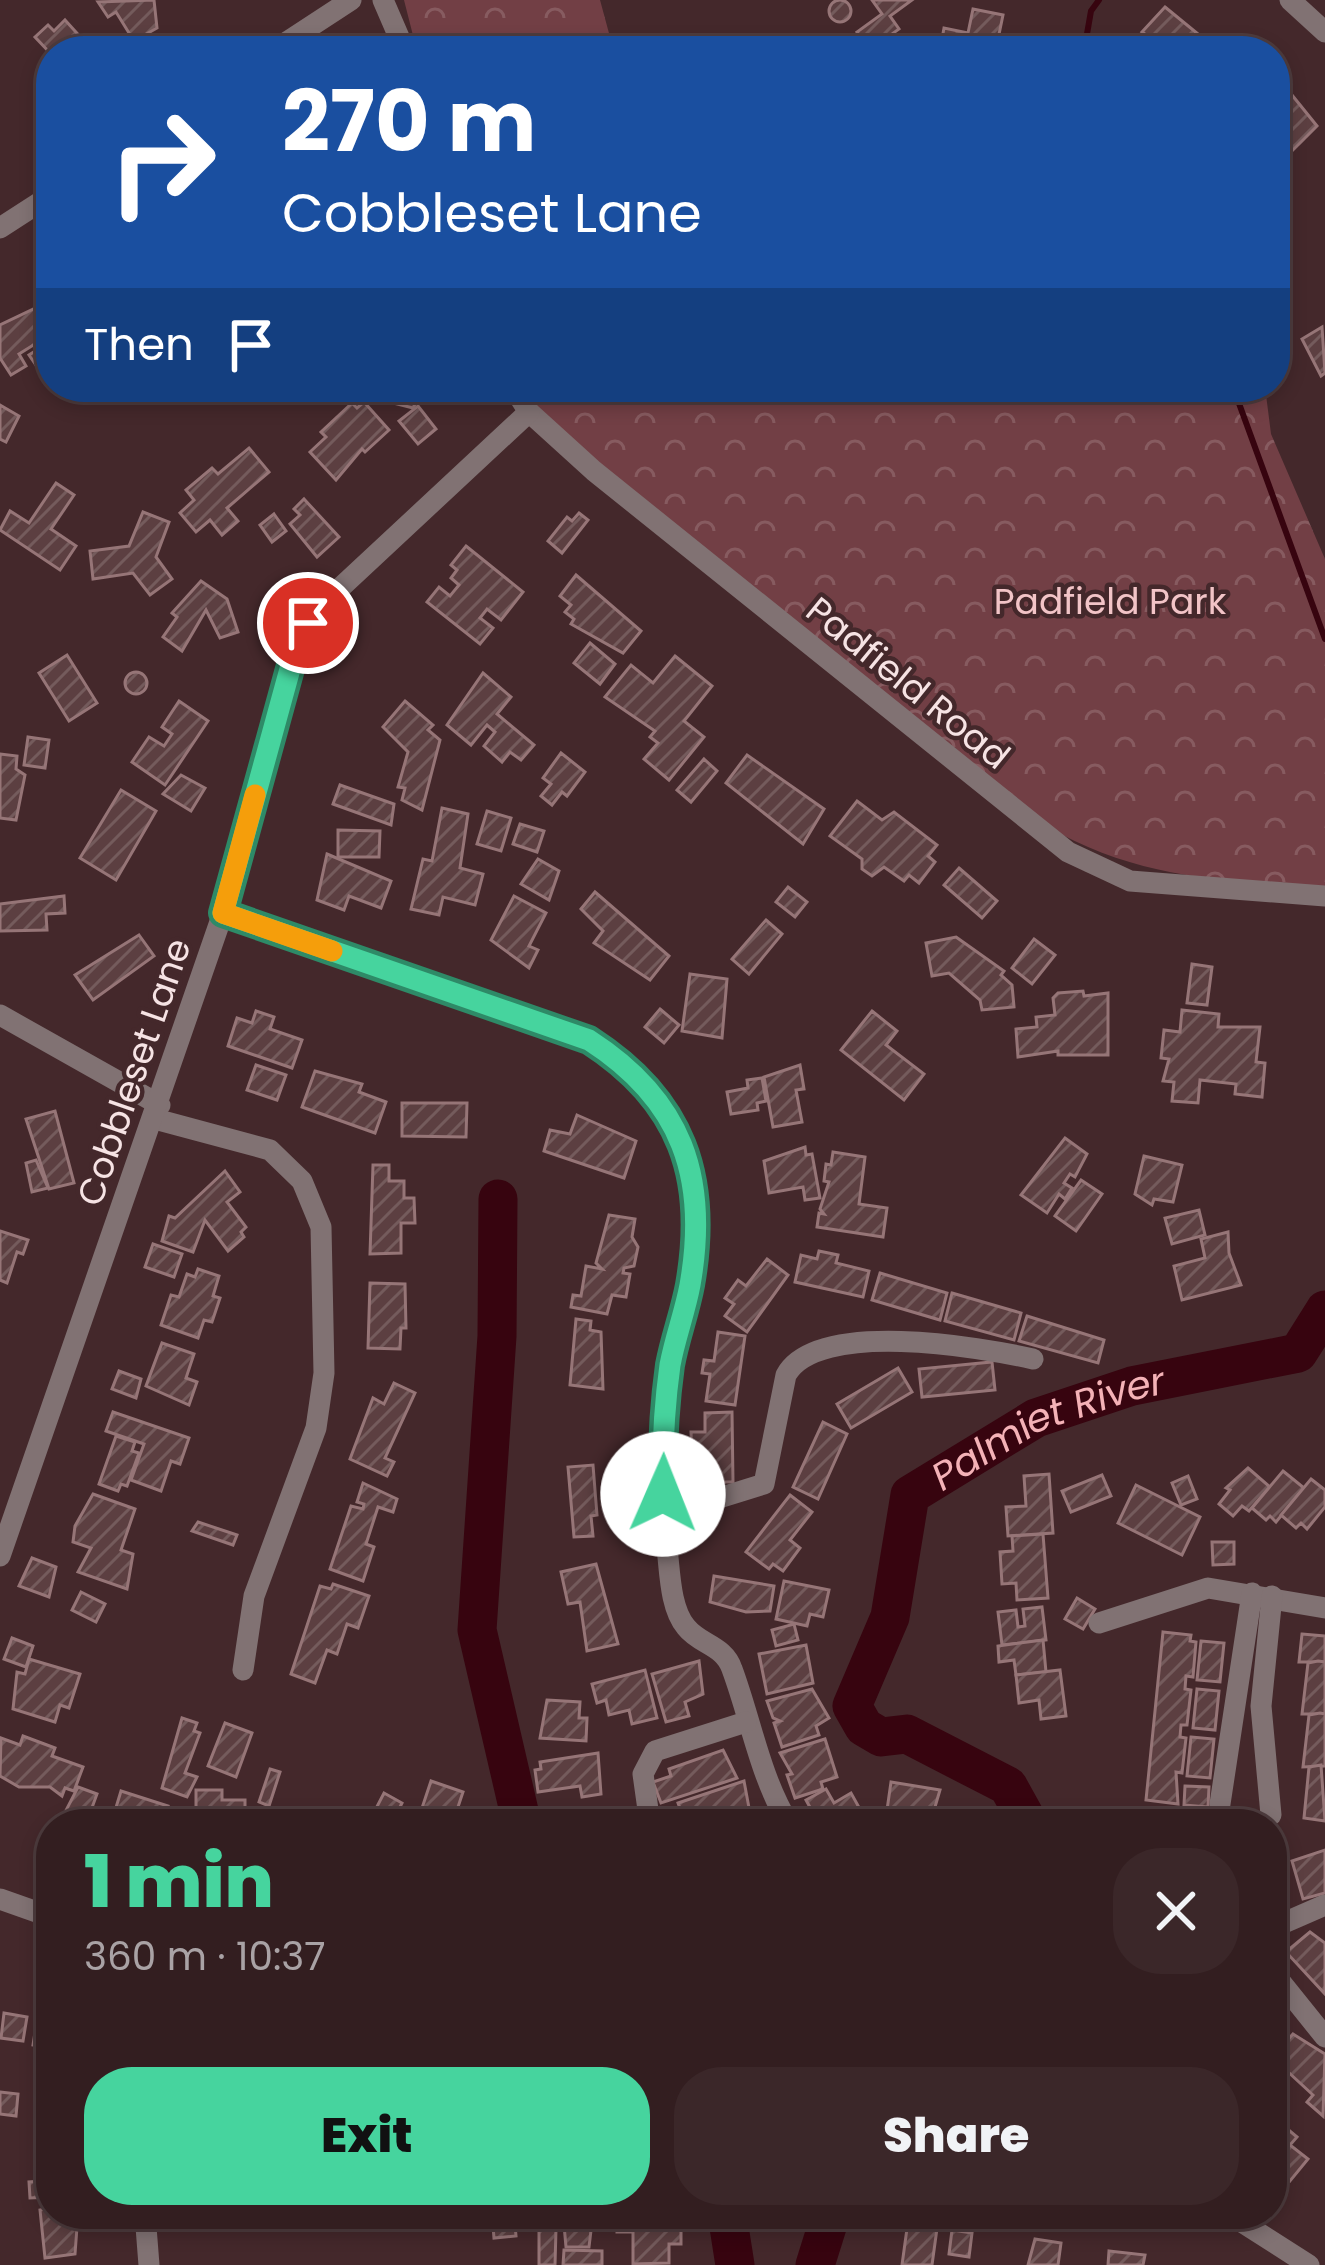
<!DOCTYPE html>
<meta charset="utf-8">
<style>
body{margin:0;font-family:Poppins,sans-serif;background:#3b2729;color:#f1f3f6;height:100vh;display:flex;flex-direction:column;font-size:45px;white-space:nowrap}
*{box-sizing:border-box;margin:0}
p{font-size:39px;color:#a9a2a5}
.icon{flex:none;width:66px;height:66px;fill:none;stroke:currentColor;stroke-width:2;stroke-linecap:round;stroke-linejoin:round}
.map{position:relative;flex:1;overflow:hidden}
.sheet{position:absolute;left:36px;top:1809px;width:1251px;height:420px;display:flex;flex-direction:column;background:#331e20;border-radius:48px;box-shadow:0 6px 18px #0003,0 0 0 3px #4e3c3e}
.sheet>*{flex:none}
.top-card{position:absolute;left:36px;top:36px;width:1254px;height:366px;border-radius:48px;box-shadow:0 6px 18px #0003,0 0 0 3px #4e3c3e;background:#1a4fa0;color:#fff;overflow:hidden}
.pin{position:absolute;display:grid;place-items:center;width:102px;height:102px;color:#fff;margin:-51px;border:6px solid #fff;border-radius:50%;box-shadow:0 3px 12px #0007}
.me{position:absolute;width:132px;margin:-66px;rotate:1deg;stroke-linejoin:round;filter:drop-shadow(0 0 9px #0008)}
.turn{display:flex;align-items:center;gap:42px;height:252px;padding:0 48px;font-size:54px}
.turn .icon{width:156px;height:156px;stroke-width:2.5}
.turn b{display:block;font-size:84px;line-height:102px}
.then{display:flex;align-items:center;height:114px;padding:0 48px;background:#0003;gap:24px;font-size:45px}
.round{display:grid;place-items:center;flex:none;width:126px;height:126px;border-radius:48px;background:#3b2729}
.headline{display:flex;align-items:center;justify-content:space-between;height:204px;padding:0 48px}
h1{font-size:72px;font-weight:800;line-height:90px;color:#46d49e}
.action{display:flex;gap:24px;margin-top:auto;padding:24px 48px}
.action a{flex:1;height:138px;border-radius:48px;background:#46d49e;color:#111;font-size:48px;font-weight:800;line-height:138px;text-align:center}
.action a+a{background:#3b2729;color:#f1f3f6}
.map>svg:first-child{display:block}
.park{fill:url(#park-crowns)}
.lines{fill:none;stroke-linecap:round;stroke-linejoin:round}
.stream{stroke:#37040f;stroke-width:6}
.river{stroke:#37040f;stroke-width:39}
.building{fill:url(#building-hatch);stroke:#967577;stroke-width:3}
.minor{stroke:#817273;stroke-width:21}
.route-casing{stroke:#2e8a67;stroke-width:30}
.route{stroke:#46d49e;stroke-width:21}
.slow{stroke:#f59e0b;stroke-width:21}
.labels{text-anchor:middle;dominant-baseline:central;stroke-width:9;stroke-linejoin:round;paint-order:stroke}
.park-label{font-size:36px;fill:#f2c4c7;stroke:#44282b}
.street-label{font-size:36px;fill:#f6e3e4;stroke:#44282b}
.water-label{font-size:39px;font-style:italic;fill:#f4b2b7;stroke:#44282b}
</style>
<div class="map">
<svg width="1325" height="2265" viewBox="0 0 1325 2265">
<defs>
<pattern id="park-crowns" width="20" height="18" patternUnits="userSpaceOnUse" patternTransform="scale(3)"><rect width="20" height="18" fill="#723f45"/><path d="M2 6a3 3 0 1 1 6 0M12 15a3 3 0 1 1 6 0" fill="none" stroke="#875b60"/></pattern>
<pattern id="building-hatch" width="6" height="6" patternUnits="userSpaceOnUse" patternTransform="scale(3)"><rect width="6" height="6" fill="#5c3f41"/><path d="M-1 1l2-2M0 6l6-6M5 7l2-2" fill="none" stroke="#745b5c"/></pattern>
</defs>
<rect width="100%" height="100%" fill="#44282b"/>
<g class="park">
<path d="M404 0H600L610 37 623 46 708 51H417Z"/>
<path d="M517 387H1265L1271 434 1325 559V890C1221 880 1138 879 1046 826L570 443Z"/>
</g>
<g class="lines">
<g class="stream">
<path d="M1084 51 1091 11 1099 0"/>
<path d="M1233 387 1325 639"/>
</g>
<g class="river">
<path d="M498 1199 497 1336 477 1630 522 1824"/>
<path id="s1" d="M1029 1824 1008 1786 907 1734 881 1737 864 1727 852 1706 890 1617 910 1495 1036 1418 1132 1386 1298 1353 1325 1310"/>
<path d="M727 2214 735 2265"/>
<path d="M815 2265 831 2214"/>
</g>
</g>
<g class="building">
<path d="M154 0 157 28 134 41 116 12 108 17 98 2Z"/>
<path d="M872 0H912L890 16 899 29 870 50 857 32 882 14Z"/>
<circle cx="840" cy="11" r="11"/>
<path d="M1165 7 1209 43 1213 51H1161L1164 47 1142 32Z"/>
<path d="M973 9 1003 15 997 44 967 39 965 51 940 50 944 28 968 33Z"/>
<path d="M65 20 84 41 91 51 51 54 35 37 48 25 54 31Z"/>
<path d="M1275 74 1317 126 1293 150 1280 137 1275 142Z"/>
<path d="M44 304 51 315V334L19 354 26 366 11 375 0 358V325Z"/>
<path d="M1322 327 1325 373 1321 376 1302 339Z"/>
<path d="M51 341V372L44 377 29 355Z"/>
<path d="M424 387 413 408 381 400 383 392 366 388Z"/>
<path d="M364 402 389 430 365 452 362 449 336 480 310 452 326 437 321 432 352 403 357 408Z"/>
<path d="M0 405 19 416 6 442 0 439Z"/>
<path d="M418 406 436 429 418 444 399 421Z"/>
<path d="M249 448 269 472 227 508 238 521 222 535 210 520 196 532 180 513 194 500 186 490 212 468 218 474Z"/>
<path d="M56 483 74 495 51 529 76 546 60 570 0 530 10 511 29 523Z"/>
<path d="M304 499 339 537 317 557 290 524 300 515 294 509Z"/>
<path d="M143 512 169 522 156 557 172 579 150 595 133 573 93 579 90 551 129 546Z"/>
<path d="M579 513 588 520 562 553 548 541 567 517 572 521Z"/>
<path d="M274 514 286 531 272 542 260 525Z"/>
<path d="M466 546 523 592 501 620 487 609 480 618 493 628 480 644 427 602 439 587 450 596 459 585 451 578 457 570 451 565Z"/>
<path d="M576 575 641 631 623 653 571 624 574 619 565 612 571 605 560 596Z"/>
<path d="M201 581 227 599 238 632 220 638 206 610 182 651 163 637 177 617 172 613Z"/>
<path d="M590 643 615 664 600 684 574 663Z"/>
<path d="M67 655 97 703 69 721 39 673Z"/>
<path d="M675 656 712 686 684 721 704 737 669 780 644 759 658 743 650 737 655 731 605 697 631 665 653 683Z"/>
<circle cx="136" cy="683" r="11"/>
<path d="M483 673 511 697 497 714 534 745 521 760 510 752 502 762 484 746 495 732 487 725 471 745 447 725Z"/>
<path d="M179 701 208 721 165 785 132 762 149 737 164 746 172 734 162 727Z"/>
<path d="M405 701 433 725 428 730 440 740 422 810 402 800 405 788 398 787 408 752 383 727Z"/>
<path d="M28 737 49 740 45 768 24 765Z"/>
<path d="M561 753 585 772 567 796 562 792 552 805 541 796 551 784 543 778Z"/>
<path d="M0 754 17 756 16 769 25 775 16 820 0 818Z"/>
<path d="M747 755 824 809 803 844 726 783Z"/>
<path d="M704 759 717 771 691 802 677 790Z"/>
<path d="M181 775 205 788 191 811 163 794Z"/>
<path d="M340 785 394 804 391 825 333 804Z"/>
<path d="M121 790 156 811 116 880 80 858Z"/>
<path d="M857 801 882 820 894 812 937 845 928 856 935 862 919 883 909 875 904 881 884 867 872 876 862 869V859L830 836Z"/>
<path d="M442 808 468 814 460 868 483 874 475 905 443 897 439 915 411 909 423 859 432 861Z"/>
<path d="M487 811 511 818 501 851 477 844Z"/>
<path d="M520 824 544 831 537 852 513 844Z"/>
<path d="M338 830 380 831 379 857H338Z"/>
<path d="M327 854 391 881 381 908 349 896 344 910 317 900Z"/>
<path d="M538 859 559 871 549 900 521 884Z"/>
<path d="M959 868 997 901 982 918 944 885Z"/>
<path d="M788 887 807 902 795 917 776 902Z"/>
<path d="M595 892 669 956 650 980 594 943 603 931 581 909Z"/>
<path d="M64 896 65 913 46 914 47 930 0 931V904Z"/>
<path d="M514 896 546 913 529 946 538 950 529 968 491 940Z"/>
<path d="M766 920 782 934 749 974 732 959Z"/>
<path d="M139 935 154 956 93 1000 75 975Z"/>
<path d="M956 937 1004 971 1001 975 1012 985 1014 1007 982 1010 980 1000 949 973 932 976 926 943Z"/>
<path d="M1034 939 1055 955 1032 984 1012 968Z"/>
<path d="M1192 964 1212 967 1207 1005 1187 1003Z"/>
<path d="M690 974 727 979 722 1038 682 1031Z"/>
<path d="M1083 991 1084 996 1108 993V1055H1058V1051L1018 1057 1016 1029 1037 1027 1036 1017 1055 1015 1053 998 1058 993Z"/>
<path d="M660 1009 679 1025 664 1043 645 1027Z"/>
<path d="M1182 1010 1219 1014 1218 1027H1260L1256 1062 1265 1063 1262 1097 1235 1094 1236 1084 1200 1080 1198 1103 1172 1101 1174 1082 1163 1081 1169 1059 1161 1058 1164 1030 1180 1032Z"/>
<path d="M256 1011 274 1017 270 1029 302 1040 292 1068 228 1046 237 1018 252 1023Z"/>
<path d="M872 1011 897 1031 886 1045 924 1074 904 1100 841 1050Z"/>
<path d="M256 1065 286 1075 277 1100 247 1090Z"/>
<path d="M800 1065 804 1089 796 1090 802 1122 773 1127 764 1077Z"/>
<path d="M315 1071 362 1084 359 1092 386 1102 375 1133 302 1107Z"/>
<path d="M762 1078 766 1101 757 1103 758 1110 731 1114 727 1092 748 1088 747 1080Z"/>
<path d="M402 1103H467L466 1137 402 1136Z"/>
<path d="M55 1111 74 1183 49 1189 26 1119Z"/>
<path d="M577 1115 636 1141 624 1178 544 1151 550 1130 570 1134Z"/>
<path d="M1065 1138 1087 1154 1075 1177 1070 1174 1064 1183 1072 1188 1065 1199 1059 1194 1047 1213 1021 1195Z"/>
<path d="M805 1147 806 1155 812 1154 820 1198 805 1200 803 1187 769 1193 764 1161Z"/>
<path d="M833 1152 865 1157 859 1204 887 1208 883 1237 817 1227 819 1213 824 1214 820 1209 829 1182 824 1181 826 1164 831 1165Z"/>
<path d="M1144 1156 1182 1165 1173 1202 1154 1199 1152 1205 1135 1194Z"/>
<path d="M36 1160 48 1188 32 1192 26 1163Z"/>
<path d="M373 1165H389V1181H404V1198H414L415 1223H401V1253L370 1254Z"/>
<path d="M225 1171 240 1192 227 1202 246 1227 241 1232 244 1237 228 1251 205 1220 193 1252 162 1241 169 1216 175 1218Z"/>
<path d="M1081 1180 1102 1194 1076 1231 1055 1216Z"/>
<path d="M1199 1210 1205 1235 1172 1244 1165 1218Z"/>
<path d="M609 1215 635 1219 632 1237 638 1247 634 1266 624 1268 623 1273 630 1274 626 1297 612 1295 607 1314 571 1307 573 1295 581 1296 586 1266 602 1269 596 1263Z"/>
<path d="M0 1231 28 1240 23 1254 17 1252 7 1283 0 1280Z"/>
<path d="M1228 1232 1229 1253 1241 1285 1182 1300 1174 1266 1205 1258 1201 1239Z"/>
<path d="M153 1244 182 1254 174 1277 145 1267Z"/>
<path d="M819 1251 838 1255 836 1263 869 1271 863 1297 795 1282 801 1255 817 1259Z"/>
<path d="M767 1259 788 1275 747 1332 725 1316 734 1304 725 1298 738 1280 746 1286Z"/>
<path d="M198 1269 219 1276 213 1296 220 1298 212 1322 204 1320 198 1338 161 1325 171 1295 179 1297 187 1274 195 1277Z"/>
<path d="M880 1273 947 1293 940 1320 872 1300Z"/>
<path d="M370 1283 405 1284 406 1328H401L400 1349 368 1348Z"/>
<path d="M952 1293 1021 1313 1014 1340 945 1321Z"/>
<path d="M1027 1316 1104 1340 1098 1363 1019 1341Z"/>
<path d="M576 1319 591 1321 590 1330 601 1332 603 1389 570 1385Z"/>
<path d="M718 1332 745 1336 735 1405 706 1401 710 1374 702 1373 704 1360 714 1361Z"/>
<path d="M162 1343 194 1354 186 1378 197 1382 189 1405 146 1386Z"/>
<path d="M992 1362 995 1390 922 1397 919 1369Z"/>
<path d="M898 1368 912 1392 851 1428 837 1404Z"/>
<path d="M119 1371 141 1379 136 1398 112 1389Z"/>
<path d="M394 1383 415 1393 385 1458 394 1462 387 1476 350 1459 373 1398 384 1404Z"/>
<path d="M113 1412 189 1438 180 1464 171 1461 161 1491 131 1480 144 1444 106 1431Z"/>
<path d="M732 1412 733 1482H705V1457H692L691 1432H705V1413Z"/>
<path d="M823 1422 847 1434 818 1499 793 1487Z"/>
<path d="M116 1436 135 1442 132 1451 139 1453 127 1486 121 1484 118 1491 99 1484Z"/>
<path d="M593 1465 597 1515 591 1516 593 1536 574 1537 568 1467Z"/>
<path d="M1248 1468 1270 1487 1249 1511 1242 1506 1233 1516 1219 1504 1230 1490 1226 1488Z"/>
<path d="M1283 1471 1304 1488 1276 1522 1270 1516 1266 1520 1252 1508Z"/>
<path d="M1049 1474 1053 1533 1008 1536 1006 1507 1026 1506 1024 1476Z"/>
<path d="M1102 1475 1111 1496 1071 1512 1062 1491Z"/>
<path d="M1188 1476 1197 1499 1181 1505 1172 1483Z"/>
<path d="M1311 1479 1325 1490V1507L1307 1529 1301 1523 1296 1528 1281 1515Z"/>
<path d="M363 1483 397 1499 393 1512 378 1507 366 1544 374 1547 363 1581 330 1569 351 1506 363 1509 364 1504 357 1502Z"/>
<path d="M1136 1485 1200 1517 1182 1555 1118 1523Z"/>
<path d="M93 1494 135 1509 121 1550 133 1554 127 1589 78 1572 91 1548 73 1542 75 1526Z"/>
<path d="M790 1495 812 1512 790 1540 800 1548 783 1571 773 1564 769 1569 746 1552Z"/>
<path d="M198 1522 237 1535 233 1545 192 1531Z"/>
<path d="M1043 1534 1048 1598 1017 1600 1016 1583 1002 1584 1000 1552 1013 1551 1012 1536Z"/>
<path d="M1212 1542H1234V1564L1213 1565Z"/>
<path d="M32 1558 56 1567 49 1597 19 1586Z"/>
<path d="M596 1564 618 1644 587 1651 580 1602 568 1604 561 1572Z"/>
<path d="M714 1576 774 1586 770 1611 746 1612 710 1602Z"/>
<path d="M784 1581 829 1590 823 1617 810 1614 807 1626 776 1619Z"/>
<path d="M333 1584 369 1596 358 1628 347 1624 337 1654 327 1650 315 1683 291 1674 320 1586 331 1589Z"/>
<path d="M81 1592 105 1604 96 1622 72 1610Z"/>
<path d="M1077 1598 1095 1609 1083 1629 1065 1619Z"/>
<path d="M1042 1607 1046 1640 1002 1645 998 1612 1016 1610 1018 1627 1025 1626 1023 1609Z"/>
<path d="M794 1624 798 1640 776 1646 772 1630Z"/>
<path d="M1163 1632 1191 1635 1190 1641 1196 1642 1193 1677 1186 1676 1185 1689 1191 1690 1187 1725H1181L1180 1737 1186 1738 1182 1773 1176 1772 1178 1804 1146 1800Z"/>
<path d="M1302 1634 1325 1636V1662H1299Z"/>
<path d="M12 1638 33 1646 26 1667 4 1659Z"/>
<path d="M1043 1640 1046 1672 1016 1675 1014 1660 999 1662 998 1646Z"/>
<path d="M1201 1641 1224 1643 1220 1682 1197 1680Z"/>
<path d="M806 1645 813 1683 767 1694 759 1654Z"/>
<path d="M29 1659 80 1674 69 1708 60 1705 55 1722 13 1709 17 1672 25 1674Z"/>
<path d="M699 1661 703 1694 685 1702 689 1716 666 1722 652 1674Z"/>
<path d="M1318 1661 1325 1662V1714H1302L1308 1663Z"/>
<path d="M645 1670 657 1718 632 1724 629 1710 609 1715 606 1700 597 1703 592 1684Z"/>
<path d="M1060 1670 1066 1716 1041 1719 1039 1700 1019 1703 1016 1675Z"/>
<path d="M812 1689 829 1718 816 1726 819 1735 782 1747 774 1723 780 1721 773 1718 767 1701Z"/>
<path d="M1197 1689 1219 1691 1215 1730 1193 1728Z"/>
<path d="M547 1700 580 1702 579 1718H587L586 1741 540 1738Z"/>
<path d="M1320 1713 1325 1714V1766L1303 1767 1309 1715Z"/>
<path d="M182 1718 197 1723 194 1731 200 1733 185 1773 197 1777 187 1797 162 1788Z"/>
<path d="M225 1723 252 1733 236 1777 208 1766Z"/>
<path d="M23 1736 55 1748 52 1756 83 1767 74 1791 65 1788 62 1796 50 1787H19L0 1776 1 1738 20 1745Z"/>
<path d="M1191 1737 1214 1739 1210 1778 1187 1776Z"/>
<path d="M825 1739 837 1777 821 1782 823 1789 795 1798 787 1775 792 1774 780 1753Z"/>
<path d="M723 1750 737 1778 661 1803 653 1782 671 1776 669 1769Z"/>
<path d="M598 1753 601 1794 582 1797 580 1786 538 1792 535 1770 541 1769 540 1762Z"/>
<path d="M1321 1765 1325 1821 1304 1818 1309 1767Z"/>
<path d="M270 1769 280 1772 269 1806 259 1802Z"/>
<path d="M431 1781 463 1792 454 1819 422 1808Z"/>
<path d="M744 1781 752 1824 685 1822 678 1803Z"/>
<path d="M891 1782 940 1790 930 1824H885Z"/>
<path d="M1185 1786 1209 1787 1208 1807 1184 1805Z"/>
<path d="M78 1787 97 1794 86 1824H59Z"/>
<path d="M826 1789 834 1803 851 1793 866 1820H817L806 1800Z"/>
<path d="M196 1790H222V1800H245V1824H196Z"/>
<path d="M121 1791 168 1806 162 1824H111Z"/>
<path d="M384 1793 402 1803 397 1813 404 1817 401 1824H368Z"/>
<path d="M288 1811 338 1812V1824H288Z"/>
<path d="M1325 1850V1893L1303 1899 1292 1861Z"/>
<path d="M1310 1932 1325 1943V1994L1286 1952Z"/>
<path d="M41 1994 51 1995V2048L33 2045Z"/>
<path d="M4 2013 27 2017 23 2041 1 2038Z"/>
<path d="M1293 2034 1325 2054 1323 2116 1307 2102 1313 2095 1272 2057Z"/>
<path d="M51 2070V2126H47L41 2071Z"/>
<path d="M0 2092 18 2094 16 2116 0 2114Z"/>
<path d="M1285 2127 1297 2137 1290 2145 1308 2159 1290 2181 1272 2166V2142Z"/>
<path d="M43 2169H51V2197L30 2198 29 2182 44 2181Z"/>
<path d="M51 2208V2214H78L75 2254 45 2258 40 2210Z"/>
<path d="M492 2214H514L516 2236 494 2238Z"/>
<path d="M563 2214H593L589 2247H566Z"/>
<path d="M617 2214H681V2244H669V2263L633 2264V2232H617Z"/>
<path d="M909 2214H939L932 2265H902Z"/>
<path d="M539 2229H556L555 2265H539Z"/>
<path d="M952 2230 972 2233 969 2257 949 2254Z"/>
<path d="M1035 2239 1061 2243 1058 2265H1028Z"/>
<path d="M564 2250 602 2251V2265H563Z"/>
<path d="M1109 2251 1145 2255 1143 2265H1108Z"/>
</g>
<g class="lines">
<g class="minor">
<path d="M383 0 405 51"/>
<path d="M1290 0 1325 32"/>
<path d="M273 51 351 0"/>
<path d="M0 228 51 195"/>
<path d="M513 387 529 412 594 471 1068 852 1130 881 1325 896"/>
<path d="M223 913 589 1040C682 1099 708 1176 690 1284 685 1311 675 1337 670 1364 661 1423 659 1488 667 1548 670 1572 670 1608 686 1627 700 1645 724 1645 732 1669 751 1720 760 1777 789 1824"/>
<path d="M0 1015 160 1105"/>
<path d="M155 1119 270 1150 302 1181 321 1227 324 1373 316 1428 254 1596 243 1670"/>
<path d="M663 1500 719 1498 764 1484 786 1375C817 1319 980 1347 1033 1359"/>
<path d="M0 1556 223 913 300 641 324 603 529 412"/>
<path d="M1099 1623 1208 1588 1325 1608"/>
<path d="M1220 1804 1252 1593"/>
<path d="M1271 1815 1261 1706 1272 1596"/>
<path d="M650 1824 643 1774 655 1751 746 1722"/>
<path d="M1272 1894 1282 1923"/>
<path d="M0 1899 51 1917"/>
<path d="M1272 1928 1325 1905"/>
<path d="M1272 1971 1325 2037"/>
<path d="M145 2214 149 2265"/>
<path d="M1229 2214 1309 2265"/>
</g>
</g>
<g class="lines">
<defs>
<path id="route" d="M308 623 293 658 223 913 589 1040C682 1100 709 1177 690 1285 685 1312 675 1338 670 1365 664 1408 662 1451 663 1494"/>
</defs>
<use href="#route" class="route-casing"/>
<use href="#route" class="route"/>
<path class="slow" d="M255 795 223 913 332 951"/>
</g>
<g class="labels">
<g class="park-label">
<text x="1110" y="601">Padfield Park</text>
</g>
<g class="street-label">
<text transform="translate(908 683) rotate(39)">Padfield Road</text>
<text transform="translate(134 1072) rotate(-71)">Cobbleset Lane</text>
</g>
<g class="water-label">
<text stroke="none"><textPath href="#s1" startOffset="603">Palmiet River</textPath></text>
</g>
</g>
</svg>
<div class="pin" style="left:308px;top:623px;background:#d93025"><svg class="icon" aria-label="arrive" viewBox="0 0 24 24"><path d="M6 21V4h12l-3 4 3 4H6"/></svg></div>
<svg class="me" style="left:663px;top:1494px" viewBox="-20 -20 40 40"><circle r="19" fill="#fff"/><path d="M0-13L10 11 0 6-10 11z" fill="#46d49e"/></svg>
<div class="top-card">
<div class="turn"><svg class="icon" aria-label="right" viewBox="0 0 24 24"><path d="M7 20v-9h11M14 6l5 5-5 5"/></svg><div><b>270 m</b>Cobbleset Lane</div></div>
<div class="then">Then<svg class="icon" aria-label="arrive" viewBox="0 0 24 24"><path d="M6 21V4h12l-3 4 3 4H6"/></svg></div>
</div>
<section class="sheet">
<div class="headline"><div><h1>1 min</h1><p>360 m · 10:37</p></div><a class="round"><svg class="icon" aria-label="close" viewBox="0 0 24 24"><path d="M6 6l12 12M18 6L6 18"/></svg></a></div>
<div class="action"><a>Exit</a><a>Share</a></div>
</section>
</div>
